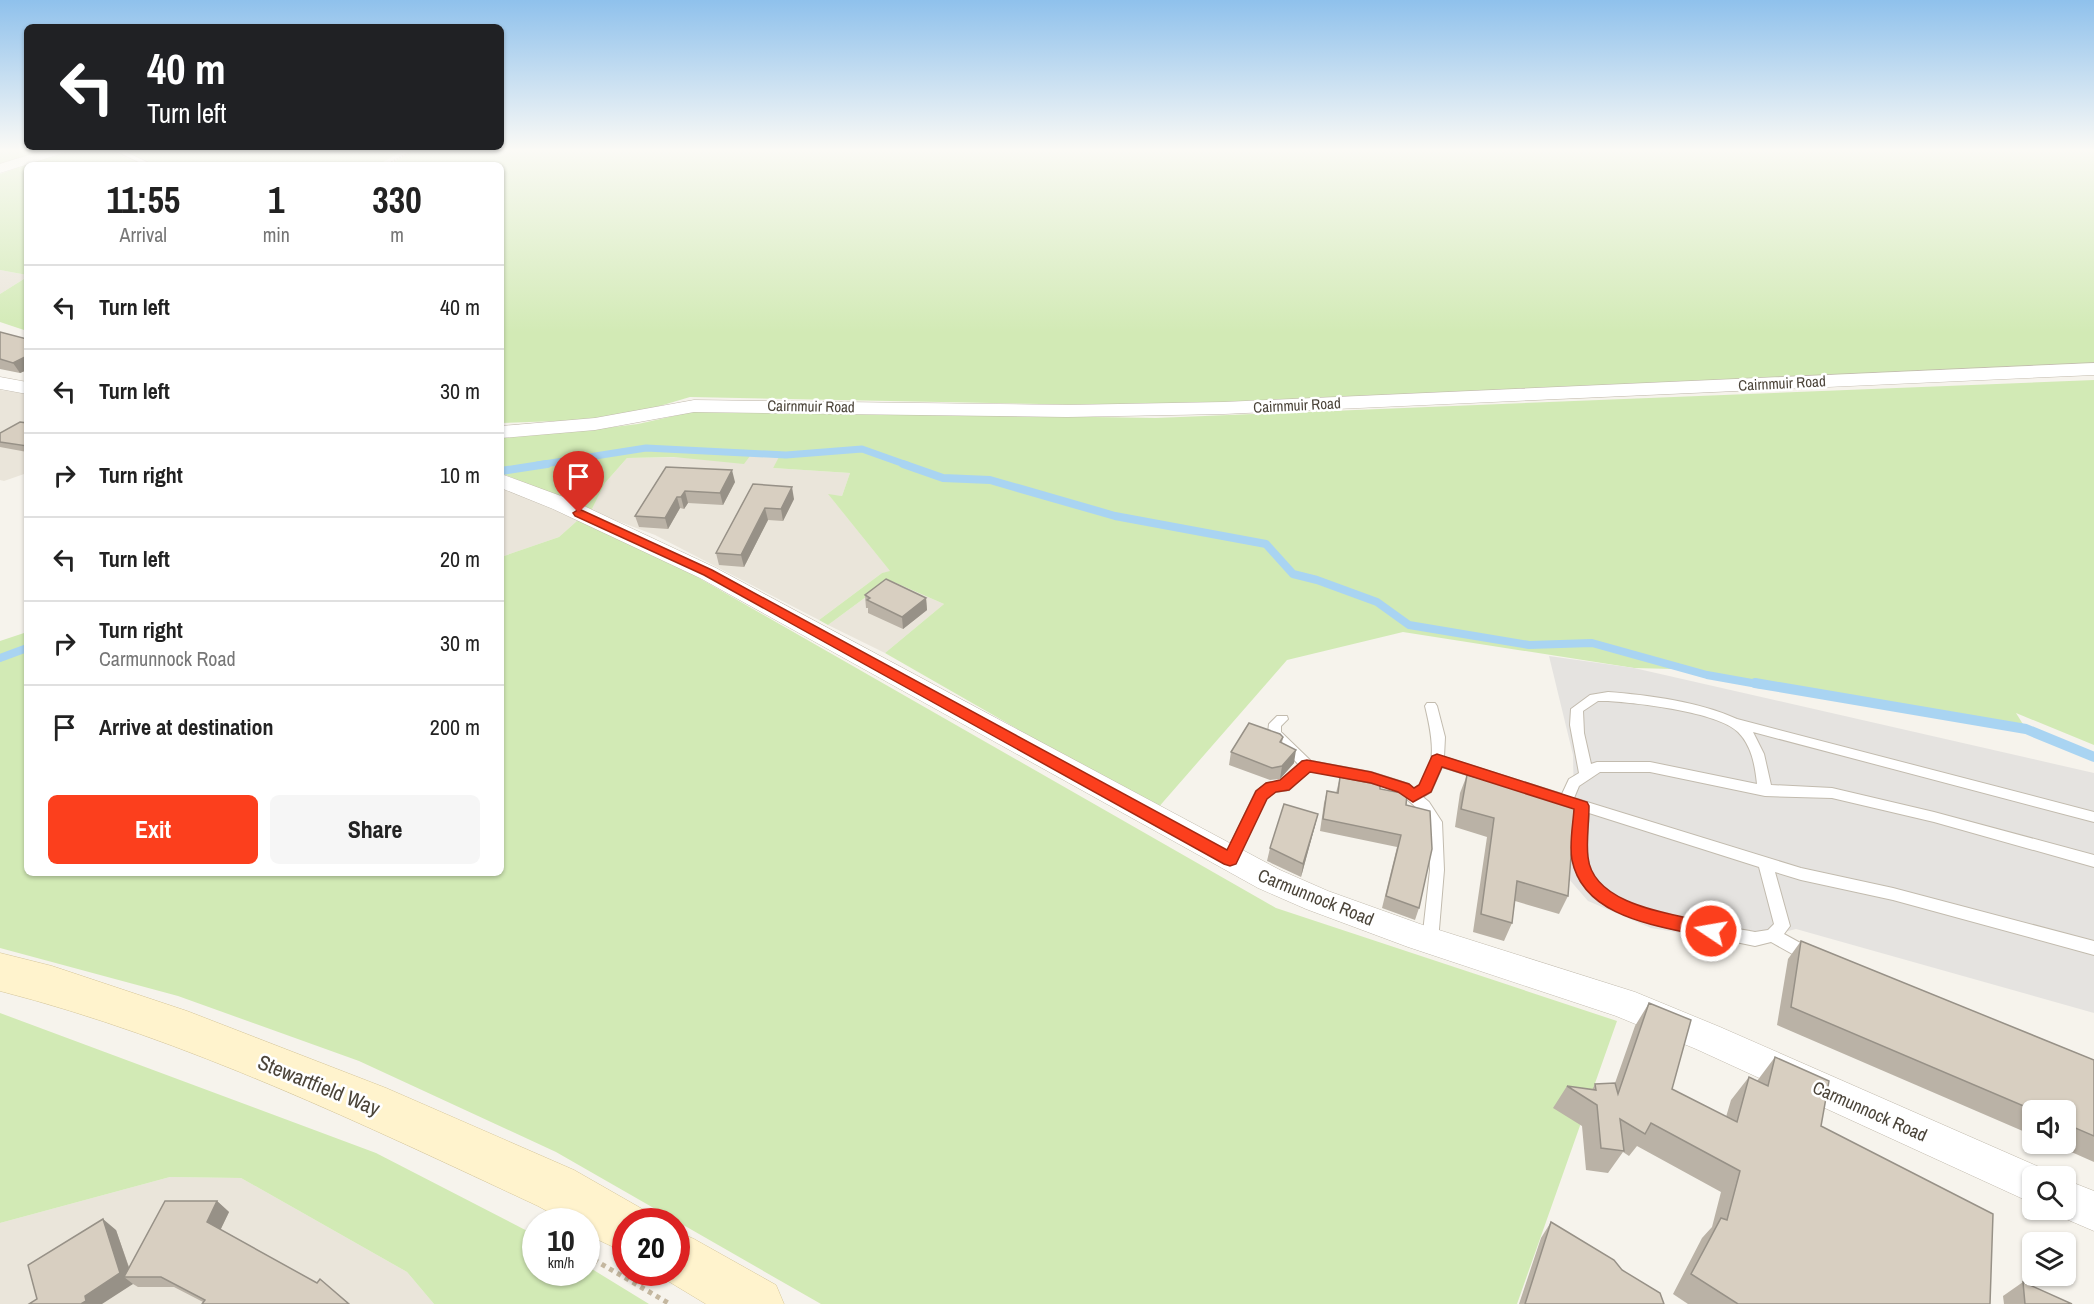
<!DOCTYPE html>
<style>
body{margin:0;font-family:"Archivo Narrow",sans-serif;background:#f6f6f6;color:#222;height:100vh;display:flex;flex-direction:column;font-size:22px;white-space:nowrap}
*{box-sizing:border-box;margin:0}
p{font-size:20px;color:#767676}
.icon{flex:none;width:33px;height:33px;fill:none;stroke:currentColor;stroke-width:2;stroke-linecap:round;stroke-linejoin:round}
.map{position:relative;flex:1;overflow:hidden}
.panel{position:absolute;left:24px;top:162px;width:480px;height:714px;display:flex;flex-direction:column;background:#fff;border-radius:9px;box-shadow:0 2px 4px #0004}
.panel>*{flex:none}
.guide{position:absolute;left:24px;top:24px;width:480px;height:126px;border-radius:9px;box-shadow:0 2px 4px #0004;background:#202124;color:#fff;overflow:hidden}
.fabs{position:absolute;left:2022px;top:1100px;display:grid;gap:12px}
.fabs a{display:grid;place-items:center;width:54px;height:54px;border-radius:9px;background:#fff;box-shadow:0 2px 4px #0004;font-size:30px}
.speed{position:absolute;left:522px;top:1208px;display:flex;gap:12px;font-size:30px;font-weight:700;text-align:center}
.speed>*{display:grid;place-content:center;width:78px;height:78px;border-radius:50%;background:#fff;box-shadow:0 2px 4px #0004;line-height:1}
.speed small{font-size:15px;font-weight:400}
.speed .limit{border:9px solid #d22;background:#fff;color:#111}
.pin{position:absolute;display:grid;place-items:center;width:51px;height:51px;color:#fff;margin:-62px -26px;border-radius:50% 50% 50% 0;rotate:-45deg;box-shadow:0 0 6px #0007}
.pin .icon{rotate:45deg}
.me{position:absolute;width:66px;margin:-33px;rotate:282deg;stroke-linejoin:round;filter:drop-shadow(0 0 4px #0008)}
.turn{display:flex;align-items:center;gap:21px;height:126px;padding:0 24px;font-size:27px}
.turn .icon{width:78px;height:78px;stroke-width:2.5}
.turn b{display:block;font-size:42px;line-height:51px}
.eta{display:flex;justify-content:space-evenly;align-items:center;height:102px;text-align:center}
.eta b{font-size:36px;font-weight:800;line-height:42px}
.cta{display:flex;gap:12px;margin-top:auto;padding:12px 24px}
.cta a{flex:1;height:69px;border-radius:9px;background:#fc3f1d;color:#fff;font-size:24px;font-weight:800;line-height:69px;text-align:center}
.cta a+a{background:#f6f6f6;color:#222}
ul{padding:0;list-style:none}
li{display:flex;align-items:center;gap:18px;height:84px;padding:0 24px;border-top:2px solid #e0e0e0}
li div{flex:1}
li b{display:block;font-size:22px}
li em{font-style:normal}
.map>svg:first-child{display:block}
.residential{fill:#eae5da}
.green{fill:#d2eab5}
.parking{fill:#e5e3e0}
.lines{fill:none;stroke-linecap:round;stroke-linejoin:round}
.stream-far2{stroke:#a9d4f2;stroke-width:7}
.stream-far1{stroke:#a9d4f2;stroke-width:8}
.stream{stroke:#a9d4f2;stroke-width:10}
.lane-casing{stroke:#c2bbae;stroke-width:2}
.street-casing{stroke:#c2bbae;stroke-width:1}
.secondary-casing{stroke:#d6c79b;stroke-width:1}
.path-far1{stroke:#c4b79f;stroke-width:2;stroke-dasharray:1.5 1.5;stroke-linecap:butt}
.path{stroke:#c4b79f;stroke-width:5;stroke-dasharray:4.5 4.5;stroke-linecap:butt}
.lane{fill:#fff;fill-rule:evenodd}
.street{fill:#fff;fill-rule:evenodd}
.secondary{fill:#fff3cd;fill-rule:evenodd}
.wall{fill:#bab2a6}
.shaded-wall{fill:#979187}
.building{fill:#d8cfc1;stroke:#979187;stroke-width:1.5}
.route{fill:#fc3f1d;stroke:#a42913;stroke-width:1.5}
.labels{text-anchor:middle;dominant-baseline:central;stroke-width:5;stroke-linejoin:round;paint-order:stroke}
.far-street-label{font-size:15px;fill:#4b4439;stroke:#fff}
.street-label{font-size:18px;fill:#4b4439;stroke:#fff}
.near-street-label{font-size:21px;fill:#4b4439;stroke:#fff}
</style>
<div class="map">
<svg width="2094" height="1304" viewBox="0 0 2094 1304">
<rect width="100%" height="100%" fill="#f6f3ec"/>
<g class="residential">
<path d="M0 270 27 275V277L0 294Z"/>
<path d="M0 390 27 394V473L4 481 0 480Z"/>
<path d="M749 456 780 457 773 468 850 473 842 496 829 495 891 572 882 573 819 620 655 535 591 511 605 483 627 458Z"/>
<path d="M501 488 578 520 559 537 501 557Z"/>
<path d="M889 580 944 604 885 653 828 625Z"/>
<path d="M170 1177 241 1178 407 1272 434 1304H0V1223Z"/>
</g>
<g class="green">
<path d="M0 150H47L0 166Z"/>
<path d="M68 150H109L143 165H27V275L0 270V174Z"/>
<path d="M124 150H405L377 165H157Z"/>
<path d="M416 150H2094V365L1137 406 690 397 653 408 586 420 501 423V165H388Z"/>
<path d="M27 277V331L0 322V294Z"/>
<path d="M2094 380V745L2016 713 2026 729 1673 669 1634 668 1403 632 1287 660 1157 809 885 653 944 604 889 580 828 625 819 620 882 573 890 571 828 494 842 496 850 473 773 468 779 457 750 456 744 464 674 457 627 458 605 483 591 511 501 473V436L573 432 638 424 696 411 1156 418Z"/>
<path d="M578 520 685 570 1276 908 1617 1021 1517 1304H821L556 1152 359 1061 178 996 0 948V641L27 632V873H501V557L559 537Z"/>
<path d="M0 1013 376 1153 535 1235 536 1272H586L587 1266 649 1304H434L407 1272 241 1178 170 1177 0 1223Z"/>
</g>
<path class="parking" d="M1549 656 1634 668 2094 773V1013L1796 929 1740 943 1651 928 1588 901 1568 878 1574 803 1573 755Z"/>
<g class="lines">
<path class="stream-far2" d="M538 465 646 448 786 455 862 449 907 465"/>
<g class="stream-far1">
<path d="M903 464 943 478 990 480 1115 516 1266 544 1293 574 1317 580 1377 602 1409 625 1529 645 1592 643 1707 675 1763 685"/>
<path d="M501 471 547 464"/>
<path d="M0 658 27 648"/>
</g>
<path class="stream" d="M1755 683 2026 729 2094 757"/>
<defs>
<g id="lane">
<path d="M114 150H122L153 165H145Z"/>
<path d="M1608 692C1649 695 1700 702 1737 719L2094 812V822L1753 732 1764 754 1771 785 1832 788 1934 812 2094 855V867L1934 822 1832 798 1765 796 1650 772H1600L1579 786 1574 798 1801 868 1893 888 2094 941V955L1893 900 1801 880 1775 872 1790 926 1784 934 1815 951 1818 956 1815 961 1810 963 1805 961 1771 942 1755 946 1673 929 1630 916 1599 901 1580 881 1573 858 1575 809 1442 767 1431 792 1423 797 1429 802 1442 822 1444 870 1438 941 1435 946 1430 948 1425 946 1422 941 1430 870 1428 823 1419 810 1399 792 1370 782 1310 770 1289 790 1275 792 1266 798 1235 864 1230 866 1225 864 1223 860 1256 791 1267 783 1281 781 1299 765 1268 733 1269 724 1277 716H1287L1288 719 1281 726V732L1311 761 1371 772 1409 784 1414 789C1441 772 1431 731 1425 706L1427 703H1435L1437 706 1445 737 1444 757 1562 794 1569 779 1579 773 1570 725 1571 709 1590 695ZM1608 701C1638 703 1718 712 1738 732 1752 746 1755 766 1757 784L1650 762H1597L1591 764 1584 733 1583 711 1598 701ZM1589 813 1759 867 1774 924 1768 930 1755 932C1716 925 1607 912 1591 872 1584 854 1588 832 1589 813Z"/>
</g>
<g id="street">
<path d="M45 150H65L63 153 0 173V164Z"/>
<path d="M2094 363V375L1224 414 1067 417 694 412 595 430 501 438V426L595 418 694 400 1067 405 1224 402Z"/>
<path d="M0 377 27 382V394L0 389Z"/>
<path d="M501 474 569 499 716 568 1280 870 1328 891 1420 924 1635 992 1720 1027 2046 1170 2048 1176H2032V1203L1696 1049 1616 1016 1408 947 1306 909 1258 888 700 578 553 509 501 488Z"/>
<path d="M2066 1180 2094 1191V1231L2052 1213 2051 1209H2066Z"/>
</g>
<g id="secondary">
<path d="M0 953 52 966 187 1011 386 1088 574 1170 644 1210 649 1221H626V1253L586 1234V1221H565L538 1206C364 1125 187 1039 0 991Z"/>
<path d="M676 1231 694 1239 776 1285 784 1304H706L658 1275 656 1272H676Z"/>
</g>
</defs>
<use href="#lane" class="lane-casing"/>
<use href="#street" class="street-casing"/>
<use href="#secondary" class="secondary-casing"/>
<path class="path-far1" d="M386 165 414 150"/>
<path class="path" d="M586 1255 670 1304"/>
<use href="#lane" class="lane"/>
<use href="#street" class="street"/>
<use href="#secondary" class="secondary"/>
</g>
<g class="wall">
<path d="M0 332 27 339V370L20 373 0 369Z"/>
<path d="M27 423V452L0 447V433Z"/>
<path d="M666 467 735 482 723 505 688 503 684 509 680 508 668 529 639 527 635 516Z"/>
<path d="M753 484 794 499 783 521 768 520 744 567 719 565 716 553Z"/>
<path d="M865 595 926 598 927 610 903 629 868 613V608H866Z"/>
<path d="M1283 737 1282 743 1294 763 1280 779 1270 780 1229 765 1231 752Z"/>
<path d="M1467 775 1568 896 1559 914 1515 901 1512 923 1504 941 1473 932 1487 837 1455 827 1460 793Z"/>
<path d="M1340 777 1380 789 1406 805 1419 908 1415 920 1382 908 1397 847 1320 831 1324 803 1327 791 1336 793Z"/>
<path d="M1318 814 1301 877 1267 861 1270 848Z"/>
<path d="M1801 941 2094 1060V1162L2051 1143H2066V1110H2032V1135L1777 1025 1788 959Z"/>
<path d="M1649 1003 1672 1089 1726 1117 1731 1100 1749 1077 1757 1081 1775 1057 1821 1126 1990 1304H1688L1673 1294 1702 1238 1712 1227 1721 1192 1637 1146 1629 1156 1623 1152 1608 1173 1586 1170 1582 1126 1553 1108 1567 1086 1592 1090 1595 1084 1615 1083 1635 1026Z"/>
<path d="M217 1201 229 1212 220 1230 349 1304 203 1302 174 1287H138L133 1284 37 1299 116 1230 129 1267Z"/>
<path d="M1551 1222 1622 1270 1664 1304H1519L1541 1238Z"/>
<path d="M2023 1282 2072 1304H2004L2003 1296Z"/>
</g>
<g class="shaded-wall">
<path d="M27 356V370L20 373 13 363Z"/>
<path d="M732 470 735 482 723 505 720 493Z"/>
<path d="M792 487 794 499 783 521 781 509Z"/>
<path d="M685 491 688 503 684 509 681 497Z"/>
<path d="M677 497 680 508 668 529 665 518Z"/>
<path d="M765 508 768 520 744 567 741 555Z"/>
<path d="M926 598 927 610 903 629 902 617Z"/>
<path d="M1296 750 1294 763 1280 779 1282 766Z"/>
<path d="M1318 814 1315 826 1301 877 1303 864Z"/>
<path d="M217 1201 229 1212 219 1233 207 1222Z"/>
<path d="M103 1219 116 1230 132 1277H124L133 1284 102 1304H81L85 1296Z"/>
</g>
<g class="building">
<path d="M0 332 27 339V356L13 363 0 359Z"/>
<path d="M20 422 27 423V446L0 442V433Z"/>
<path d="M666 467 732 470 720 493 685 491 681 497H677L665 518 635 516Z"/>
<path d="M753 484 792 487 781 509 765 508 741 555 716 553Z"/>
<path d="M886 579 926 598 902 617 867 600 870 598 865 595Z"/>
<path d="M1249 723 1280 734 1283 737 1280 742 1296 750 1282 766 1272 768 1231 752Z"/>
<path d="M1467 775 1575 803 1568 896 1517 881 1512 923 1481 914 1494 818 1461 809Z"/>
<path d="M1340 777 1380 785V789L1407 794 1406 805 1430 811 1432 849 1419 908 1386 896 1401 835 1323 819 1327 791 1338 793Z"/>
<path d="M1284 804 1318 814 1303 864 1270 848Z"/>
<path d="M1801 941 2094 1060V1136L2066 1124V1110H2033L1791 1007Z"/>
<path d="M1649 1003 1691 1020 1672 1089 1737 1122 1749 1077 1768 1086 1775 1057 1829 1081 1821 1126 1993 1214 1990 1304H1738L1691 1274 1721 1218 1727 1220 1740 1171 1651 1123 1645 1134 1620 1119 1624 1151 1601 1148 1597 1105 1567 1086 1596 1090 1595 1084 1615 1083 1618 1094Z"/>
<path d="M165 1201H217L207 1222 317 1283 320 1279 349 1304H202L205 1300 161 1277H124Z"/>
<path d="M103 1219 120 1273 85 1296 86 1301 81 1304H29L37 1299 28 1265Z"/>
<path d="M1551 1222 1614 1260 1622 1270 1660 1293 1664 1304H1525Z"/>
<path d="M2023 1282 2072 1304H2025Z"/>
</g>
<linearGradient id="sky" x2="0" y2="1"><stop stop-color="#8fc1ec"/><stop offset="0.45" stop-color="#fbfaf6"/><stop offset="1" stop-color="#fbfaf6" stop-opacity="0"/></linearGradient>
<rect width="2094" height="333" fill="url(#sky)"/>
<path class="route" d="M579 509 712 570 1227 850 1256 791 1266 783 1280 780 1302 761 1307 760 1371 772 1409 784 1414 788 1419 785 1432 756 1437 754 1587 802 1589 806C1589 823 1586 841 1588 857 1593 906 1674 914 1711 923L1717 925 1720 931 1717 936 1711 938C1663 926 1584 920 1572 860 1569 844 1573 825 1574 809L1442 767 1431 792 1413 802 1398 792 1371 783 1310 772 1289 790 1276 792 1267 799 1236 864 1230 866 1224 864 704 575 575 516 573 513Z"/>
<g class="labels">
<g class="far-street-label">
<text transform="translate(1782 383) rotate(-3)">Cairnmuir Road</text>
<text transform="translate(1297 405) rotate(-3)">Cairnmuir Road</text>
<text transform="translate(811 406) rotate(1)">Cairnmuir Road</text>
</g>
<g class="street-label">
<text transform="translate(1316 897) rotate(22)">Carmunnock Road</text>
<text transform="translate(1870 1111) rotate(24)">Carmunnock Road</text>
</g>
<g class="near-street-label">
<text transform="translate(319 1085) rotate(22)">Stewartfield Way</text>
</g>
</g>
</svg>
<div class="fabs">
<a><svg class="icon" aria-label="sound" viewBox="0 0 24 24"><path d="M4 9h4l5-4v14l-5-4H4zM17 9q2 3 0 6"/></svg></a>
<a><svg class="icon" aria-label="search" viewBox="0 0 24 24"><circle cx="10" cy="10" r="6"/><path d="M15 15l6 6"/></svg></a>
<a><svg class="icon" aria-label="layers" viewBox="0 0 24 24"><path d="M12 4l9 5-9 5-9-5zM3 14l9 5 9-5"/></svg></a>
</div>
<div class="speed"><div>10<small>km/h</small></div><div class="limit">20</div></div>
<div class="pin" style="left:579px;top:513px;background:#d93025"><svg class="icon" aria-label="arrive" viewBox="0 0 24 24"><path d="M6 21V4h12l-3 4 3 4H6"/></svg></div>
<svg class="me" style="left:1711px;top:931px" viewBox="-20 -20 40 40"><circle r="17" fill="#fc3f1d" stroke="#fff" stroke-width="3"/><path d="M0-11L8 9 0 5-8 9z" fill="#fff"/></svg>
<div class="guide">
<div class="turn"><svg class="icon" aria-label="left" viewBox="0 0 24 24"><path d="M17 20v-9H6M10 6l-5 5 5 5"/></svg><div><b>40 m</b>Turn left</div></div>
</div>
<section class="panel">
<div class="eta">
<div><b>11:55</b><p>Arrival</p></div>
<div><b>1</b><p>min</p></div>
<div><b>330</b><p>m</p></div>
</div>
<ul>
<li><svg class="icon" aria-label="left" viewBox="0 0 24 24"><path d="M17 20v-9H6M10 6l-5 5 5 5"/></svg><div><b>Turn left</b></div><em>40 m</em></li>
<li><svg class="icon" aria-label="left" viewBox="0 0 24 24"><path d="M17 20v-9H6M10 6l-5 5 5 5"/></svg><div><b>Turn left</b></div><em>30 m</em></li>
<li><svg class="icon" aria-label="right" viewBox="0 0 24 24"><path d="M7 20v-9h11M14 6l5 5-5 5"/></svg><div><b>Turn right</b></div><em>10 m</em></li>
<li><svg class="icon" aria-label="left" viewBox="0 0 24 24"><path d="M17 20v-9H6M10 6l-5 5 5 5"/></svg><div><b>Turn left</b></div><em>20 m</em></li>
<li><svg class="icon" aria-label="right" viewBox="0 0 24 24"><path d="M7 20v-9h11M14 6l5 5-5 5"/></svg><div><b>Turn right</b><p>Carmunnock Road</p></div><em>30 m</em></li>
<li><svg class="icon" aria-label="arrive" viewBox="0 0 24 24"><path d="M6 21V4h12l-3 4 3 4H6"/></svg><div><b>Arrive at destination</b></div><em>200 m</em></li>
</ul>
<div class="cta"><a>Exit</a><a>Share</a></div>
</section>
</div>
